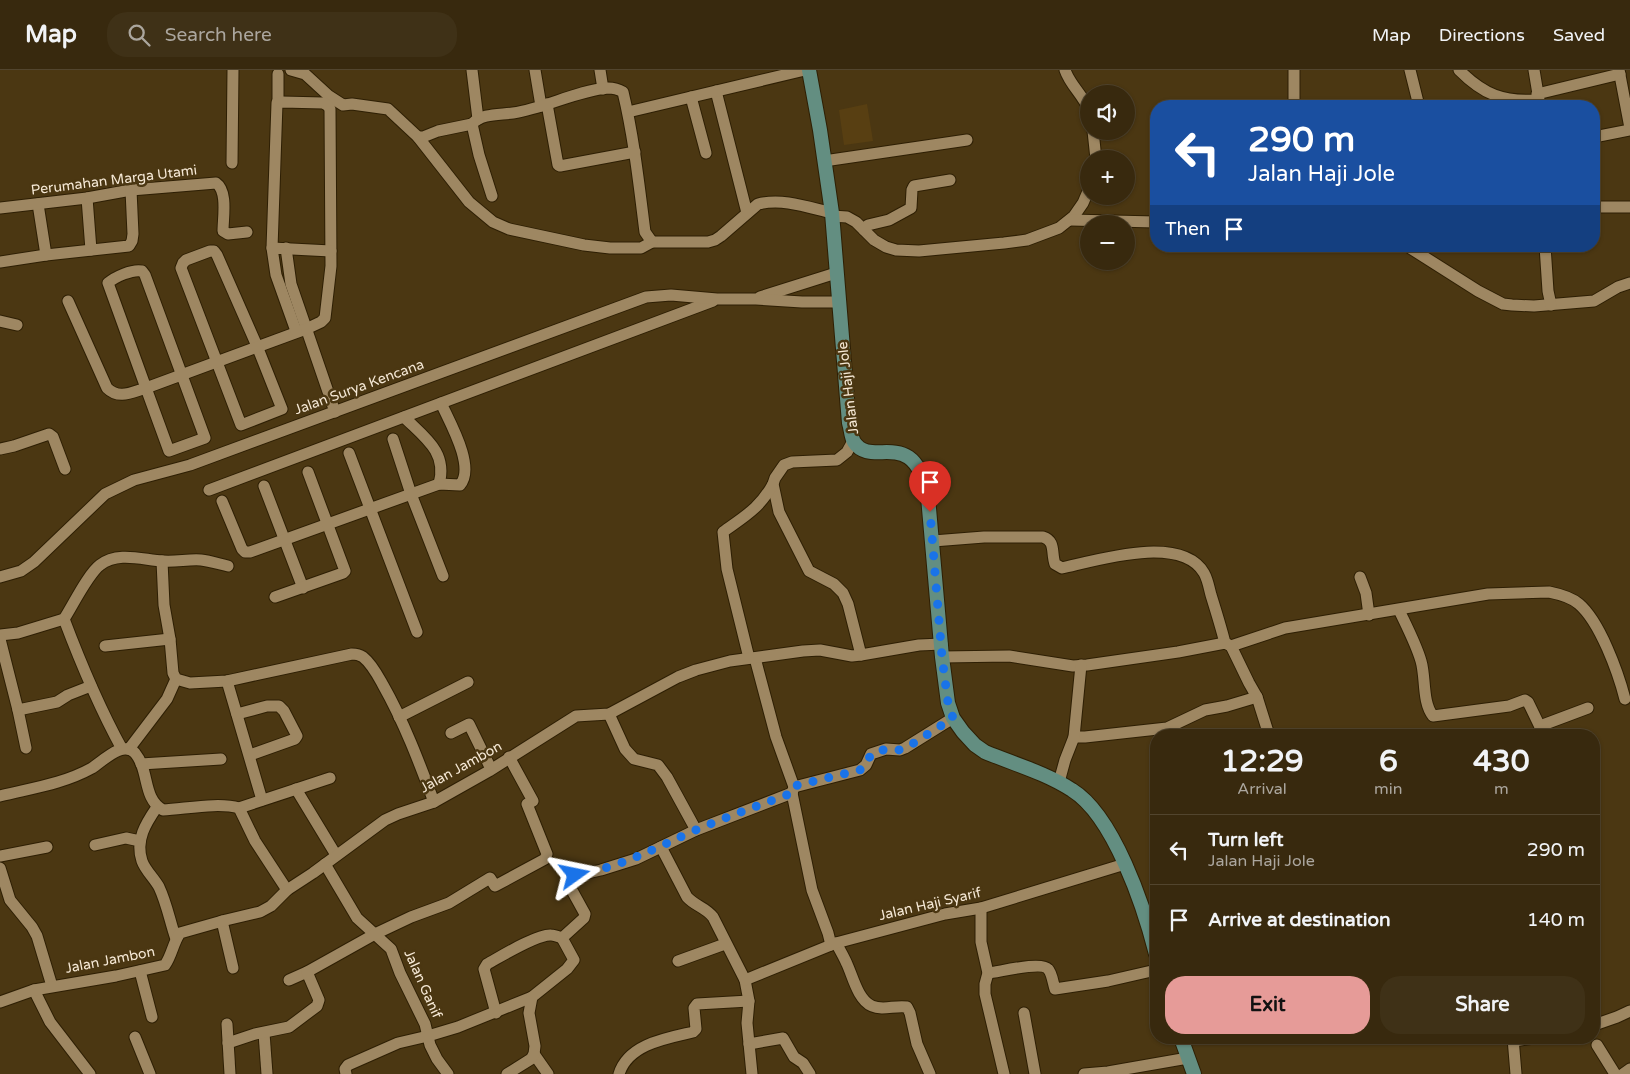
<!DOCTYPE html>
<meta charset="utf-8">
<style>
body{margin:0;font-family:"Varela Round",sans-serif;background:#3f3117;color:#f1f3f6;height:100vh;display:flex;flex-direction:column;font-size:19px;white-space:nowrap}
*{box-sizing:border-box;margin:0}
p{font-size:16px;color:#aba69e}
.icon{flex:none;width:28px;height:28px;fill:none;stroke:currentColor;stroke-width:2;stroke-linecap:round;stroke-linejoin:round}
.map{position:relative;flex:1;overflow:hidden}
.panel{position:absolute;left:1150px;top:659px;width:450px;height:315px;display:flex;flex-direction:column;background:#38290e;border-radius:20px;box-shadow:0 1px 4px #0004,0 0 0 1px #52452e}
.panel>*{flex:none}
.top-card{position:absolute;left:1150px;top:30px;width:450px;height:152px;border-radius:20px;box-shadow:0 1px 4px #0004,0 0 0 1px #52452e;background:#1a4fa0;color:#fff;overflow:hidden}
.buttons{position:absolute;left:1080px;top:15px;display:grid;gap:10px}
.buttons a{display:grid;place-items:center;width:55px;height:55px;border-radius:50%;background:#38290e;box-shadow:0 1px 4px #0004,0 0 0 1px #52452e;font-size:25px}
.pin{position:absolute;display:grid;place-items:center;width:42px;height:42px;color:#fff;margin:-51px -21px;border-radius:50% 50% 50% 0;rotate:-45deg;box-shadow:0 0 5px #0007}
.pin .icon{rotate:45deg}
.me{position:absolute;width:55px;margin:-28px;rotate:78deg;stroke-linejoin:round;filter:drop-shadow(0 0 4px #0008)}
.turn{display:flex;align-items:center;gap:18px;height:105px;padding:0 15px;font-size:22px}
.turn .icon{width:65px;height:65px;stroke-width:2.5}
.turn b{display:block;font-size:35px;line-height:42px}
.then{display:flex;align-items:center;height:48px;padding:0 15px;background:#0003;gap:10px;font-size:19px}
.eta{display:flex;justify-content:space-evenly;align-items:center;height:85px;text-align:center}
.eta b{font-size:30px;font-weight:800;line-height:35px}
.action{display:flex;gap:10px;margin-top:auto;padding:10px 15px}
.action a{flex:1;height:58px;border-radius:20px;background:#e69b98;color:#111;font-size:20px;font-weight:800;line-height:58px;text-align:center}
.action a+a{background:#3f3117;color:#f1f3f6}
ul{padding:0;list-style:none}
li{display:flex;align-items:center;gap:15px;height:70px;padding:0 15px;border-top:1px solid #52452e}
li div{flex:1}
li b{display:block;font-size:19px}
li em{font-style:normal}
header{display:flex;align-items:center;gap:30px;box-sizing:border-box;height:70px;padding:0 25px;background:#38290e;border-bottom:1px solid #52452e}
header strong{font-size:24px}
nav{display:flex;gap:28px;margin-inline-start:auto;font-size:18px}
.search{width:350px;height:45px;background:#3f3117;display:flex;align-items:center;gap:12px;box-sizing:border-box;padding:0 18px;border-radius:20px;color:#aba69e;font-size:19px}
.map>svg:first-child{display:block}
.built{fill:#583f12}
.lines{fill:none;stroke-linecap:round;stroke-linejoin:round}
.minor-casing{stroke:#2e1f04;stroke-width:13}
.major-casing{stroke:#2e1f04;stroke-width:16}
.minor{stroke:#9e8762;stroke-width:11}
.major{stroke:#638e81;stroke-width:14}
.route{stroke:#1a73e8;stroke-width:9;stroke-dasharray:0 16.2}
.labels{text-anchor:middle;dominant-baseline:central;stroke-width:5;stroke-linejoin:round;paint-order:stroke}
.street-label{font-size:14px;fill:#f6e9d6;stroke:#4b3712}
</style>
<header>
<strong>Map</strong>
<div class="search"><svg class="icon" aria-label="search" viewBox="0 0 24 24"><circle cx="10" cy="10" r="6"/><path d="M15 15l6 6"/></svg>Search here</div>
<nav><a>Map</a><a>Directions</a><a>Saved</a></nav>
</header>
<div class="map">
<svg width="1630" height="1004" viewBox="0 0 1630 1004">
<rect width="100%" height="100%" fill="#4b3712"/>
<path class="built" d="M867 34 873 71 844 75 839 40Z"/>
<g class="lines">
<defs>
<g id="minor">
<path d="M291 0 305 4 329 26 343 35 352 34 388 39 418 67 469 132 493 152 509 159 584 175 610 178H641L652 172H708L715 170 721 166 758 134C783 128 807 137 832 143"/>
<path d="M472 0 478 49"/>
<path d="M535 0 541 36"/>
<path d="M600 0 603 19"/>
<path d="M1065 0C1070 15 1083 25 1089 40"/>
<path d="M1410 0 1419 36"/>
<path d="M1459 0C1484 25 1503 32 1538 30"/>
<path d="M1534 0 1539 30"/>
<path d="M1619 0 1630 58"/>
<path d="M716 21 747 143"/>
<path d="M1537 24 1620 4"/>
<path d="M691 27 706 83"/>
<path d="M278 33V4"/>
<path d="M547 34 558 95 560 96 635 82"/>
<path d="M1294 36V0"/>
<path d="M628 42 805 0"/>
<path d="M1093 61 1096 89"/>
<path d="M418 67H423L438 61 472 54"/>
<path d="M1594 67 1630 60"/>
<path d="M824 91 967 70"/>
<path d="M232 93 233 0"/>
<path d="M492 126 479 85 472 54C482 43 500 45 513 43 546 38 575 21 608 18 614 18 618 19 623 22 634 68 639 115 645 162L652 172"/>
<path d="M87 128 91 180"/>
<path d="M38 134 46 185"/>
<path d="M1600 137H1630"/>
<path d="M0 138 87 128 131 120 216 113C228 121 223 148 223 161L228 164 247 162"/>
<path d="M832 146 847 147 856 152 874 170 886 177 896 180 919 181 1004 173 1027 170 1059 158 1074 146 1083 133 1089 119"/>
<path d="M1070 150 1156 152"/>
<path d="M864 160 868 155 889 150 911 138 912 120 914 116 950 110"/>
<path d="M1407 176 1478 221 1503 234 1512 235 1534 236 1594 231 1618 217 1630 213"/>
<path d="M1545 176 1548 221 1551 235"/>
<path d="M286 178 291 214 335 342"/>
<path d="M210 181H214L217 185 257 276 282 339 241 355 181 198 183 193 186 190Z"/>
<path d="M0 192 46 185 129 176 132 171 133 164 131 120"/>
<path d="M760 227 836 203"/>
<path d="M68 231 107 318C119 330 132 322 146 318L108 213C115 207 132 199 142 201L145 205 205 368 169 381 146 318 306 259 321 252 325 248 331 196 330 39 327 35 323 33 282 32 277 33 272 178"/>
<path d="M0 251 17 255"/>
<path d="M296 261 276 205 272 178 331 181"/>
<path d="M404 347C424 367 448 382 439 414"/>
<path d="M393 369 411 424 443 506"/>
<path d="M853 371 847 382 837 390 792 392 784 395 775 408 773 414 779 442 809 501 834 514 843 523 848 534 861 585"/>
<path d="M0 379 14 376 49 364 53 367 65 399"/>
<path d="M349 383 417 562"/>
<path d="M264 416 303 518"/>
<path d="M209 420 713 231"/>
<path d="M222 431 242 479 245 482H250L439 414 460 415C476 397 449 351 441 333"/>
<path d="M933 471 984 467H1043C1056 471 1051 483 1055 494L1062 498C1098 490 1181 464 1204 503 1208 510 1209 518 1211 525 1216 541 1221 557 1225 573"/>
<path d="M162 491 164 535 170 569 173 603 176 609 190 613 227 611 352 584C356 584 360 585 363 587 372 594 378 606 383 615 404 652 419 692 434 732"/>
<path d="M0 507 21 501 34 492 105 424 134 410 190 395 646 227 671 225 717 229H756L802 232H839"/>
<path d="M1360 507 1366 523 1369 545"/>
<path d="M275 527 343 503 345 501 308 402"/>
<path d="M1399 540C1407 557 1416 574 1421 591 1426 608 1422 632 1433 646L1509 636 1525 630 1528 632 1544 665"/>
<path d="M64 549C81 594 99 637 122 679"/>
<path d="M0 565 18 563 64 549C73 535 88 504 100 495 118 481 143 490 163 491 176 492 189 489 201 490 210 491 219 494 228 496"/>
<path d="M0 569 18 640 26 678"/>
<path d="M105 576 170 569"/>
<path d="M942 587 1009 586 1073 596 1087 595 1178 582 1225 573 1231 576 1285 558 1488 524 1549 522C1559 524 1571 527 1579 534 1600 552 1618 602 1625 629"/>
<path d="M749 588 727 499 723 462C745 446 760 438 773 414"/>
<path d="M755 588 776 667 794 717 792 723"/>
<path d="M227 611 262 730"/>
<path d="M1257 627 1269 665"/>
<path d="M18 640 57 632 68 625 91 616"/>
<path d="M237 644 267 636H279L284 641 297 666 295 669 250 685"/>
<path d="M609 644 625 679 634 689 658 695 667 707 696 760"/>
<path d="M399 647 468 612"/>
<path d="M1540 656 1588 638"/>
<path d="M451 663 469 654 491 699"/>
<path d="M1074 667H1085L1167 658 1205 640 1227 636 1257 627 1249 613 1231 576"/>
<path d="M129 679 167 629 176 609"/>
<path d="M141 694 221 689"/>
<path d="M1059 712 1065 690 1074 667 1081 595"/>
<path d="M794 717 860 700 866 695 871 684 886 679 900 680 905 678 953 648"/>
<path d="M296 719 336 785"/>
<path d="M792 723 812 820 828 863 831 875"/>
<path d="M0 726C32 718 63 714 92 698 103 691 123 670 135 683 150 701 142 728 163 740 185 739 218 732 239 738L255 771 287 820"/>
<path d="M157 737C146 753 135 770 142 791 145 800 154 808 159 817 167 834 170 852 176 869"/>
<path d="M239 738 330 708"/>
<path d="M95 775 126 768 140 771"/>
<path d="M661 777 687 827C695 836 705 837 713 847L745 910 749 931 747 953 752 1004"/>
<path d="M0 786 47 777"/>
<path d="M325 794 357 848 391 879 400 903 425 954 430 975 437 989 448 1004"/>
<path d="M0 798 10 830 32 857 37 866 52 916"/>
<path d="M981 838V872L988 903 985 914V924L1004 1004"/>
<path d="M222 851 233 898"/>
<path d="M836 873C840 880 844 887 847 894 853 907 858 930 872 936 883 941 895 935 907 937L910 943 917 974 930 1004"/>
<path d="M678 891 725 874"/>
<path d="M140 901 152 947"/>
<path d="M988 903C999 902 1041 891 1048 899 1052 903 1053 913 1055 919L1108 911 1156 900"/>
<path d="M289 910 307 902"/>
<path d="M745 910 836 873 945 844 981 838 1125 794"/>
<path d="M34 920 50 952 90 1004"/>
<path d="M0 932 34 920 116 906 165 895C172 885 173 873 180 863L226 850 260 842 271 836 287 820 313 803 385 750 398 744 434 732 489 701 576 646 609 644 678 607 696 600 730 591 803 581 820 580 852 586 861 585 919 575 942 574"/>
<path d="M496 943 484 899 487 894C500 887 537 864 551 865 555 865 559 867 562 868"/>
<path d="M1024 943 1035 1004"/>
<path d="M227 954 230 1004"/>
<path d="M1594 955 1617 947 1630 941"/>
<path d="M264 963 267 1004"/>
<path d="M135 967 150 1004"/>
<path d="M1513 968 1516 1004"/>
<path d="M1513 971 1534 968"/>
<path d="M228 973 255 964 289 957 317 936 319 930 307 902 375 864 411 847 449 833 490 808 495 816 545 789 547 784 527 734 533 731 509 687"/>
<path d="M749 974 783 968 794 987 803 993 810 1004"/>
<path d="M1597 975 1615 1004"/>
<path d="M534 984 548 1004"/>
<path d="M346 1004 345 999 348 995 398 973 428 966 458 957 532 927"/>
<path d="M507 1004 531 989 534 984 535 976 529 943 532 927 567 899 574 890 562 868 584 848 585 844 569 815 567 811 570 807 601 800 636 789 696 760 792 723"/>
<path d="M619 1004C628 974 667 968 693 962L696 959 694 938 697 934 749 931"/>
<path d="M1084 1004 1108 1002 1188 988"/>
<path d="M1623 1004 1630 999"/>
</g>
<g id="major">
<path d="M809 0 820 60 832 143 849 353C851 359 851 367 854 372 872 400 914 353 928 427L942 587 948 633 953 648 963 662 975 675 985 682C1014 694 1046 703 1072 720 1114 746 1144 837 1156 884"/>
<path d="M1181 968 1194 1004"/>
</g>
</defs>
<use href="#minor" class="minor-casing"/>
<use href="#major" class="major-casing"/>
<use href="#minor" class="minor"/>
<use href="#major" class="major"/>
</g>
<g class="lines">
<path class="route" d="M575 805C622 797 655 778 698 759 729 746 760 735 792 723L794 716 860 700 866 695 871 684 886 679 900 680 906 678 953 648 948 633 942 587 930 442"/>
</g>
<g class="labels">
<g class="street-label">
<text transform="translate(114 110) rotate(-7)">Perumahan Marga Utami</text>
<text transform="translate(359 317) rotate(-20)">Jalan Surya Kencana</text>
<text transform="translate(848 318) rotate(-97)">Jalan Haji Jole</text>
<text transform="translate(461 697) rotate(-29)">Jalan Jambon</text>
<text transform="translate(930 834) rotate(-13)">Jalan Haji Syarif</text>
<text transform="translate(110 890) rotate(-11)">Jalan Jambon</text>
<text transform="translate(423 914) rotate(66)">Jalan Ganif</text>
</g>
</g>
</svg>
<div class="buttons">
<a><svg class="icon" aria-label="sound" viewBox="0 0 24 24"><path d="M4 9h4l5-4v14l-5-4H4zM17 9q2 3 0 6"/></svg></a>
<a>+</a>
<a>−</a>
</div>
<div class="pin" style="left:930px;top:442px;background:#d93025"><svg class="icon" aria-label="arrive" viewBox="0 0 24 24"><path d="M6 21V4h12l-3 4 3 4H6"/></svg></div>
<svg class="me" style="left:575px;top:805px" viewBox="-20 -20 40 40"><path d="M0-17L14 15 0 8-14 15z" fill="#1a73e8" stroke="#fff" stroke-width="4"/></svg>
<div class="top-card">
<div class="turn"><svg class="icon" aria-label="left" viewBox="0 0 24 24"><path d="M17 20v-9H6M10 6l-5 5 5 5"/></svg><div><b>290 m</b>Jalan Haji Jole</div></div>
<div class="then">Then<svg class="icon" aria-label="arrive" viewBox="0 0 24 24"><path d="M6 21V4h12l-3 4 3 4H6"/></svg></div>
</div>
<section class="panel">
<div class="eta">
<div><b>12:29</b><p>Arrival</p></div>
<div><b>6</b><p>min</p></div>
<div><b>430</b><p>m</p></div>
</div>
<ul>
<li><svg class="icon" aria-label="left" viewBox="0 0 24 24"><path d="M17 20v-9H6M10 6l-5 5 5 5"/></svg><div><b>Turn left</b><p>Jalan Haji Jole</p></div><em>290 m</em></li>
<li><svg class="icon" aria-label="arrive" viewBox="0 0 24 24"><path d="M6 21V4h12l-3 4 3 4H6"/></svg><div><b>Arrive at destination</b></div><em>140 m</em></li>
</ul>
<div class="action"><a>Exit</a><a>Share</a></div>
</section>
</div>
